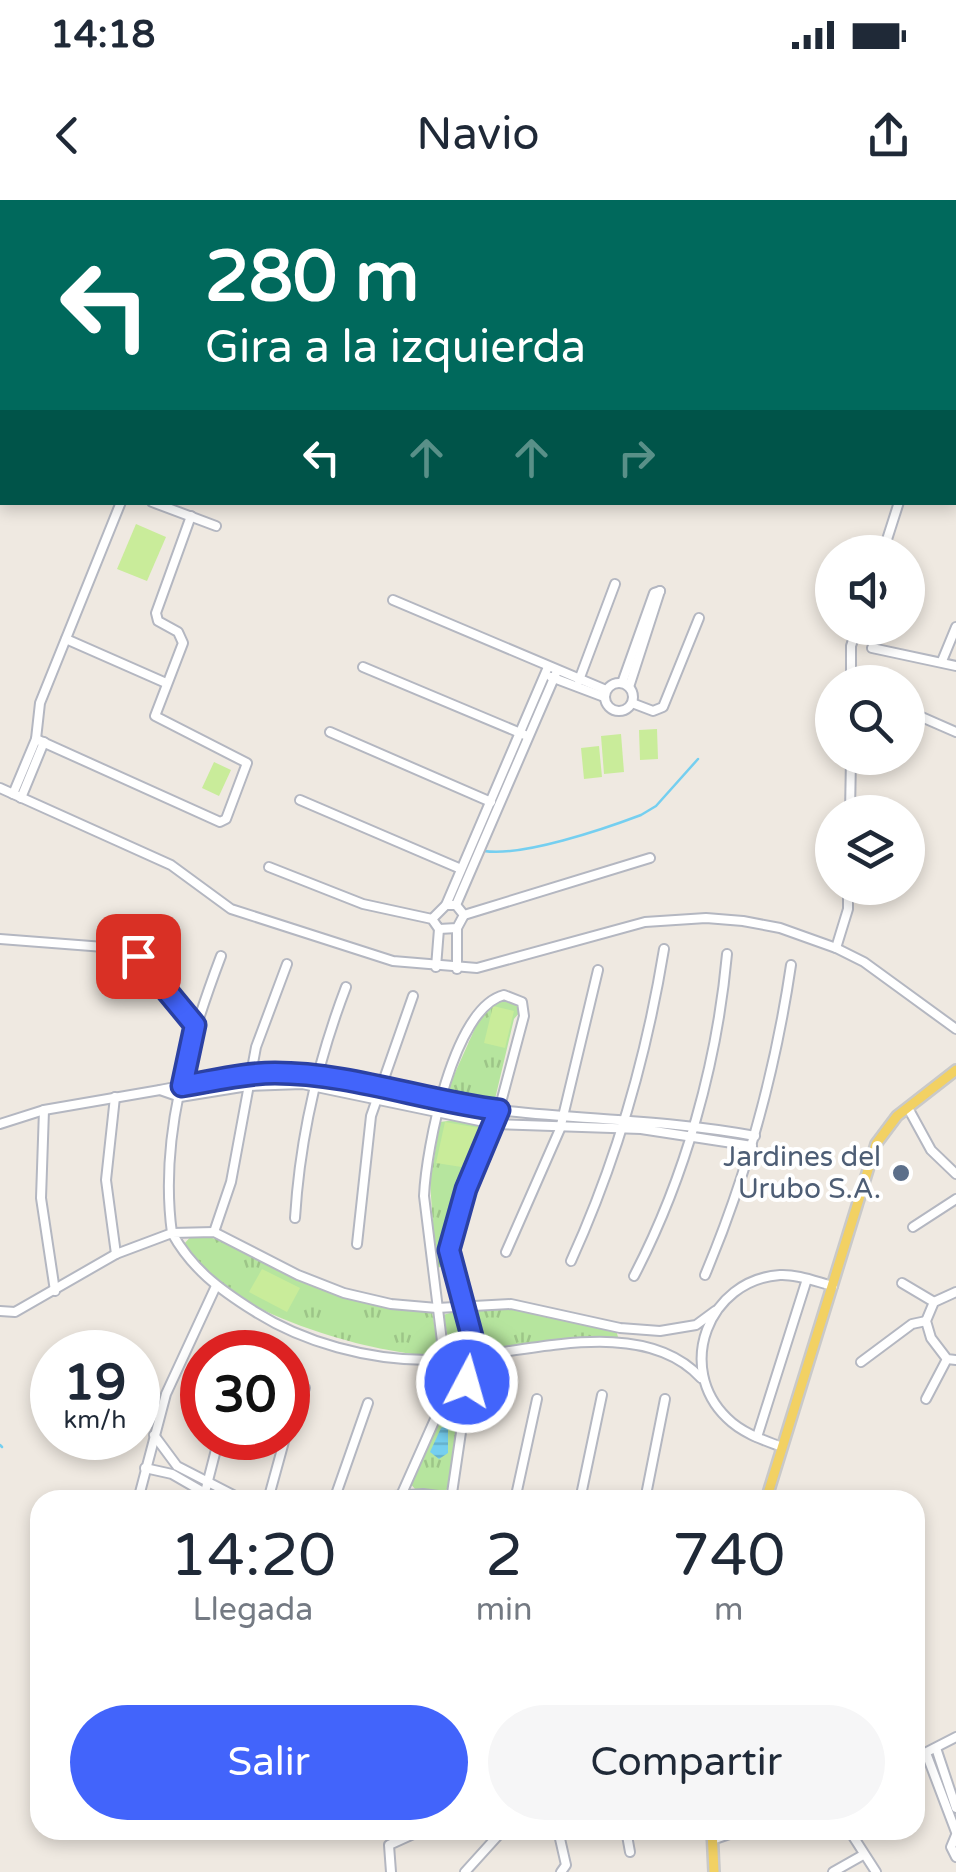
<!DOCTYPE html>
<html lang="es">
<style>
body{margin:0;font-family:"Varela Round",sans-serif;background:#f6f6f7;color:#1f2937;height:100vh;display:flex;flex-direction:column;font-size:38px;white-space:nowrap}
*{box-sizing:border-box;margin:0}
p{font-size:32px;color:#747a83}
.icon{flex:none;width:55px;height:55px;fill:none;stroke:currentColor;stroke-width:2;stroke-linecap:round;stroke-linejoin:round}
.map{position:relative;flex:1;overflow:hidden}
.panel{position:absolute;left:30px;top:1290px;width:895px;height:350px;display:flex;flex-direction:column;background:#fff;border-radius:30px;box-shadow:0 5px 15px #0003}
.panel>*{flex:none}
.top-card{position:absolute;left:0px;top:0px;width:958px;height:305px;box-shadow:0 5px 15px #0003;background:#00695c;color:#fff;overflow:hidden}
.tools{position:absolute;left:815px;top:335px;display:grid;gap:20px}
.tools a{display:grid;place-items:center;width:110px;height:110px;border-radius:50%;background:#fff;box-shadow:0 5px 15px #0003;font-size:50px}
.speed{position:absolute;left:30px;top:1130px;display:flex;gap:20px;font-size:50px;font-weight:700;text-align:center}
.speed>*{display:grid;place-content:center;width:130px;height:130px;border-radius:50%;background:#fff;box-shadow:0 5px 15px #0003;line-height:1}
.speed small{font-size:25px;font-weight:400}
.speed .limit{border:15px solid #d22;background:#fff;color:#111}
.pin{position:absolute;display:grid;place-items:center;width:85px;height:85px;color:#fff;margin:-42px;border-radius:20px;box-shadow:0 5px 15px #0006}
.me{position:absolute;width:110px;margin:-55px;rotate:6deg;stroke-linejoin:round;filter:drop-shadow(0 0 8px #0008)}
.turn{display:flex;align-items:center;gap:35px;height:210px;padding:0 40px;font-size:45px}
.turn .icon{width:130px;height:130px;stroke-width:2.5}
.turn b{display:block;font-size:70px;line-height:85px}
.lanes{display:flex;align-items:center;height:95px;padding:0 40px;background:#0003;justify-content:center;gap:50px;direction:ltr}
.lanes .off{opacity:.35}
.eta{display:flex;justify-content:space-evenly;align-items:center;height:170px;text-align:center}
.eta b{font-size:60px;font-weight:600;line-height:70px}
.action{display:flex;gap:20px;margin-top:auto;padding:20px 40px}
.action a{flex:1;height:115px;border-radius:60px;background:#4264fb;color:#fff;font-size:40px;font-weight:600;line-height:115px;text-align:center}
.action a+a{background:#f6f6f7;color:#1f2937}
.status{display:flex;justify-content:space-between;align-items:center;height:70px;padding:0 50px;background:#fff;direction:ltr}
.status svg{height:28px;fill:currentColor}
header{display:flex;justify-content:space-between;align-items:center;height:130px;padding:0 40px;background:#fff;font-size:45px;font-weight:600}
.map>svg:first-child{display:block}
.park{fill:url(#park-tufts)}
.pitch{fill:#c9ec9a}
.water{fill:url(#water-rules)}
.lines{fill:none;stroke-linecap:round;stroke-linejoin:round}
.stream{stroke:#75cff0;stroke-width:2.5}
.minor-casing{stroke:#b4b7c1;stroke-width:12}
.major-casing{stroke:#c9c9c9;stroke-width:14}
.minor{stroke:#fff;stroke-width:8}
.major{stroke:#f2d163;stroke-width:9}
.route-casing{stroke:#2b41a3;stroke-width:25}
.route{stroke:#4264fb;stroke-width:18}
.service-dot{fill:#5c6f8a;stroke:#fff;stroke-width:4}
.labels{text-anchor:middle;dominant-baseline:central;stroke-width:8;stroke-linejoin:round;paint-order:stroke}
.service-label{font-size:28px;fill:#4e5e75;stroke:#fff;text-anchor:end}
</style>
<div class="status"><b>14:18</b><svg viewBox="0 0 49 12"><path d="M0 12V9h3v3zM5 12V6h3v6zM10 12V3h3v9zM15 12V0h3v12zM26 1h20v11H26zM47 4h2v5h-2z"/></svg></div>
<header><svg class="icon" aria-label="back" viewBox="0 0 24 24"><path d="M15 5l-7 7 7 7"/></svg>Navio<svg class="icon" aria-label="share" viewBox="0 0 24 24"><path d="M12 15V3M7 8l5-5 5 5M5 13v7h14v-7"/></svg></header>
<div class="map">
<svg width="956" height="1672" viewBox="0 0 956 1672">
<defs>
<pattern id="park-tufts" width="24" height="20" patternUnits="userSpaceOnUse" patternTransform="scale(2.5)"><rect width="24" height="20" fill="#b6e59e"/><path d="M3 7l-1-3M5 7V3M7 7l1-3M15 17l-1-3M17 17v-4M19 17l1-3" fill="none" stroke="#9dc588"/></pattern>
<pattern id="water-rules" width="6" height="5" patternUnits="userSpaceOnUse" patternTransform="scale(2.5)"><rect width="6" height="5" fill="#75cff0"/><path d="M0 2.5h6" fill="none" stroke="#66b2ce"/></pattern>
</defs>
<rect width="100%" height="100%" fill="#efe9e1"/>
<g class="park">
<path d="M503 798 517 802 520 812 514 819 495 899 485 905 450 899V884L485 806Z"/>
<path d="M455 920 482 926 485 935 451 1021 446 1066 436 1068 430 982 440 922Z"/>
<path d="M193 1034C224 1035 294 1079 330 1092 364 1105 397 1105 432 1112L439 1151C427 1159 409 1153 394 1151 336 1142 209 1103 184 1044Z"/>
<path d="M481 1107 526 1110 616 1130 618 1137 482 1151 475 1110Z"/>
<path d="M460 1110 468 1149 452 1155 443 1115Z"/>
<path d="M461 1162 465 1169 448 1288 443 1293 415 1289 409 1282 450 1193 453 1164Z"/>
</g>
<g class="pitch">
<path d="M136 324 166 337 147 381 117 369Z"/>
<path d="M657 529 658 559 640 560 639 530Z"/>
<path d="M621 534 624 572 604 574 601 536Z"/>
<path d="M599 546 602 577 584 579 581 548Z"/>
<path d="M214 562 231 570 219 596 202 588Z"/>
<path d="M493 806 514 811 505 848 484 843Z"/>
<path d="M445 922 479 928 468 968 436 963Z"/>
<path d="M262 1069 300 1088 287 1112 249 1092Z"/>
</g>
<path class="water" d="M448 1225V1253L439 1259 430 1252 441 1228Z"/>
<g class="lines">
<g class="stream">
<path d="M484 651C522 657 604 629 641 615L656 606 698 559"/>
<path d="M0 1245 2 1247"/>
</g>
<defs>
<g id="minor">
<path d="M21 0 24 2"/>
<path d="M640 0 642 2"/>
<path d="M0 216 2 213"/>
<path d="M955 282H956"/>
<path d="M152 302 216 326"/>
<path d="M883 352 899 302"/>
<path d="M393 400 606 490"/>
<path d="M66 439 166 483"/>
<path d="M872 448 956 466"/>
<path d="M942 461 956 427"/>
<path d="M363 467 525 535"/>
<path d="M551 477 604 497"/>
<path d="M579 480 615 384"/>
<path d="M851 482V446L857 428"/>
<circle cx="619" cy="497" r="14"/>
<path d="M622 483 654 393 660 391"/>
<path d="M629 487 660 391"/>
<path d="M632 503 653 511 663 507 699 418"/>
<path d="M917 515 956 532"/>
<path d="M330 532 491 602"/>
<path d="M36 539 220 622 226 619 247 563 155 516 183 443 178 432 158 421 156 413 191 316"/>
<path d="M0 588 171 665 231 709 393 761 477 768 645 722 706 718 743 721 780 728 836 748 864 762 956 829"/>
<path d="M13 594 36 539 40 503 121 302"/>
<path d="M21 598 44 542"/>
<path d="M300 600 461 669"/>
<path d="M850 612 851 558"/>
<path d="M269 667 363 704 432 719 439 729 457 728 464 715 456 705H446L432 719"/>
<path d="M446 705 548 467"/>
<path d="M456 705 557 471"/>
<path d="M464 715 650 658"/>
<path d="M457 728V769"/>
<path d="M0 739 130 749 195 825"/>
<path d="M836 748 848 709V688"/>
<path d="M436 767 439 729"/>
<path d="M115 897 106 980 116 1054"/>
<path d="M908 908 931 950 956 974"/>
<path d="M44 910 41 998 55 1091"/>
<path d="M0 924 44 910 160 890"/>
<path d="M752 946 641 929 494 924 302 884 248 886 180 897 160 890C199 882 242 871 281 873 354 878 425 902 498 910 584 920 670 920 755 936"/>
<path d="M295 1018C300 936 317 863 346 787"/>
<path d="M913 1027 956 999"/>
<path d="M214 1032 231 982 256 847 287 764"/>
<path d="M357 1044 371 916 413 796"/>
<path d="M506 1052 560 929 598 770"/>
<path d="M571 1061C617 960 646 859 664 749"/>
<path d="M705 1075C747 975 775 873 791 765"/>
<path d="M634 1076C685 978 717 864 727 754"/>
<path d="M902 1083 934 1102"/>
<path d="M956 1092 934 1102 926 1121 931 1138 947 1159 956 1160"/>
<path d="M0 1111 15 1112 116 1054 172 1033C159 939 188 843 221 756"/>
<path d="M861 1162 912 1124 926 1121"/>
<path d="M701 1178C638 1109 508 1160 428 1160 369 1160 304 1143 254 1111 219 1089 192 1069 172 1033L214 1032 298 1075 344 1093 391 1104 437 1108 511 1104 620 1128 660 1131 696 1125 715 1111"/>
<path d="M926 1199 947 1159"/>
<path d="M288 1231 305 1188"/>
<path d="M154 1235 177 1266 243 1300"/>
<path d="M757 1237 807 1079"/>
<path d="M782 1247C763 1240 742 1233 727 1218 675 1168 708 1080 780 1075 797 1074 817 1082 833 1086"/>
<path d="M145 1268 172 1274 217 1300"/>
<path d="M138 1300 166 1194 216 1086"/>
<path d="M203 1300 219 1238"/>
<path d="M268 1300 285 1238"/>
<path d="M334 1300 368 1203"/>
<path d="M337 1300 423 1294 470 1300"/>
<path d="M399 1300 448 1190 424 996C426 949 453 808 504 795L522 802 524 816 499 910 451 1032V1069L469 1112 474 1144 451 1300"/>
<path d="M515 1300 537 1199"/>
<path d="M580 1300 602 1195"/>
<path d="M645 1300 665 1199"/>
<path d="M936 1548 956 1608"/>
<path d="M926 1553 956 1632"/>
<path d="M915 1558 956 1537"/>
<path d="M558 1630 566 1665 561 1672"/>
<path d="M626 1630 630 1652"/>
<path d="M849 1630 876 1672"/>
<path d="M956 1635 951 1647 956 1657"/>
<path d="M712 1640 741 1630"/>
<path d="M391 1672 389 1645 422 1630"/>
<path d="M465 1672 503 1630"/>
<path d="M833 1672 863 1655"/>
</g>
<g id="major">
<path d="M766 1300 876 944 897 916 956 870"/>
<path d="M712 1630 714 1672"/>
</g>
</defs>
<use href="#minor" class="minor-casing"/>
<use href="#major" class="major-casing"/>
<use href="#minor" class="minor"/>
<use href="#major" class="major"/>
</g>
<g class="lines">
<defs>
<path id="route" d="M138 756 195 825 182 886C213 881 244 873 275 873 350 873 425 901 499 910L466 989 449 1050 474 1144 467 1182"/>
</defs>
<use href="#route" class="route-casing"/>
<use href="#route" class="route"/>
</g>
<circle class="service-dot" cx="901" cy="973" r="10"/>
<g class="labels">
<g class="service-label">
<text x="881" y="957">Jardines del<tspan x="881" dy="32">Urubo S.A.</tspan></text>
</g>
</g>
</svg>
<div class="tools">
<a><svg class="icon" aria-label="sound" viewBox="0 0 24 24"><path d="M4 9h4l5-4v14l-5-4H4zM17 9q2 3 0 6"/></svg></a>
<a><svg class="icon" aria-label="search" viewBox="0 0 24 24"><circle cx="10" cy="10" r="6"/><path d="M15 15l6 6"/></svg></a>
<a><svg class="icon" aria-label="layers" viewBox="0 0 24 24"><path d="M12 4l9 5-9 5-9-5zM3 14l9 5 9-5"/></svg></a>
</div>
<div class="speed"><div>19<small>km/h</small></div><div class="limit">30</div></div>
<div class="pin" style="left:138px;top:756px;background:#d93025"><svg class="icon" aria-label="arrive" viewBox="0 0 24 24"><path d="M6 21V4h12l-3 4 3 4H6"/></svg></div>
<svg class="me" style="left:467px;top:1182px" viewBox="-20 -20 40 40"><circle r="17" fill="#4264fb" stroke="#fff" stroke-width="3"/><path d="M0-11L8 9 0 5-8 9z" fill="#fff"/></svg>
<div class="top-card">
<div class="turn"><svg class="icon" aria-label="left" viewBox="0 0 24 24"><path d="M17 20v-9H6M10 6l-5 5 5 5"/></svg><div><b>280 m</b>Gira a la izquierda</div></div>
<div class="lanes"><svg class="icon" aria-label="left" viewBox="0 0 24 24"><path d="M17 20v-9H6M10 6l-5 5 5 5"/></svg><svg class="icon off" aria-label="ahead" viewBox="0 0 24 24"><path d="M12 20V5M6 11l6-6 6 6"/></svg><svg class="icon off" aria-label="ahead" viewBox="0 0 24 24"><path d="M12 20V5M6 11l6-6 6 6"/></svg><svg class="icon off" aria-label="right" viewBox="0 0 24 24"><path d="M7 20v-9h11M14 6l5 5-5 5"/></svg></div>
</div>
<section class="panel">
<div class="eta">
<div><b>14:20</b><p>Llegada</p></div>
<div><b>2</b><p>min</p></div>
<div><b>740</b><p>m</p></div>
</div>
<div class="action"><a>Salir</a><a>Compartir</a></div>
</section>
</div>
